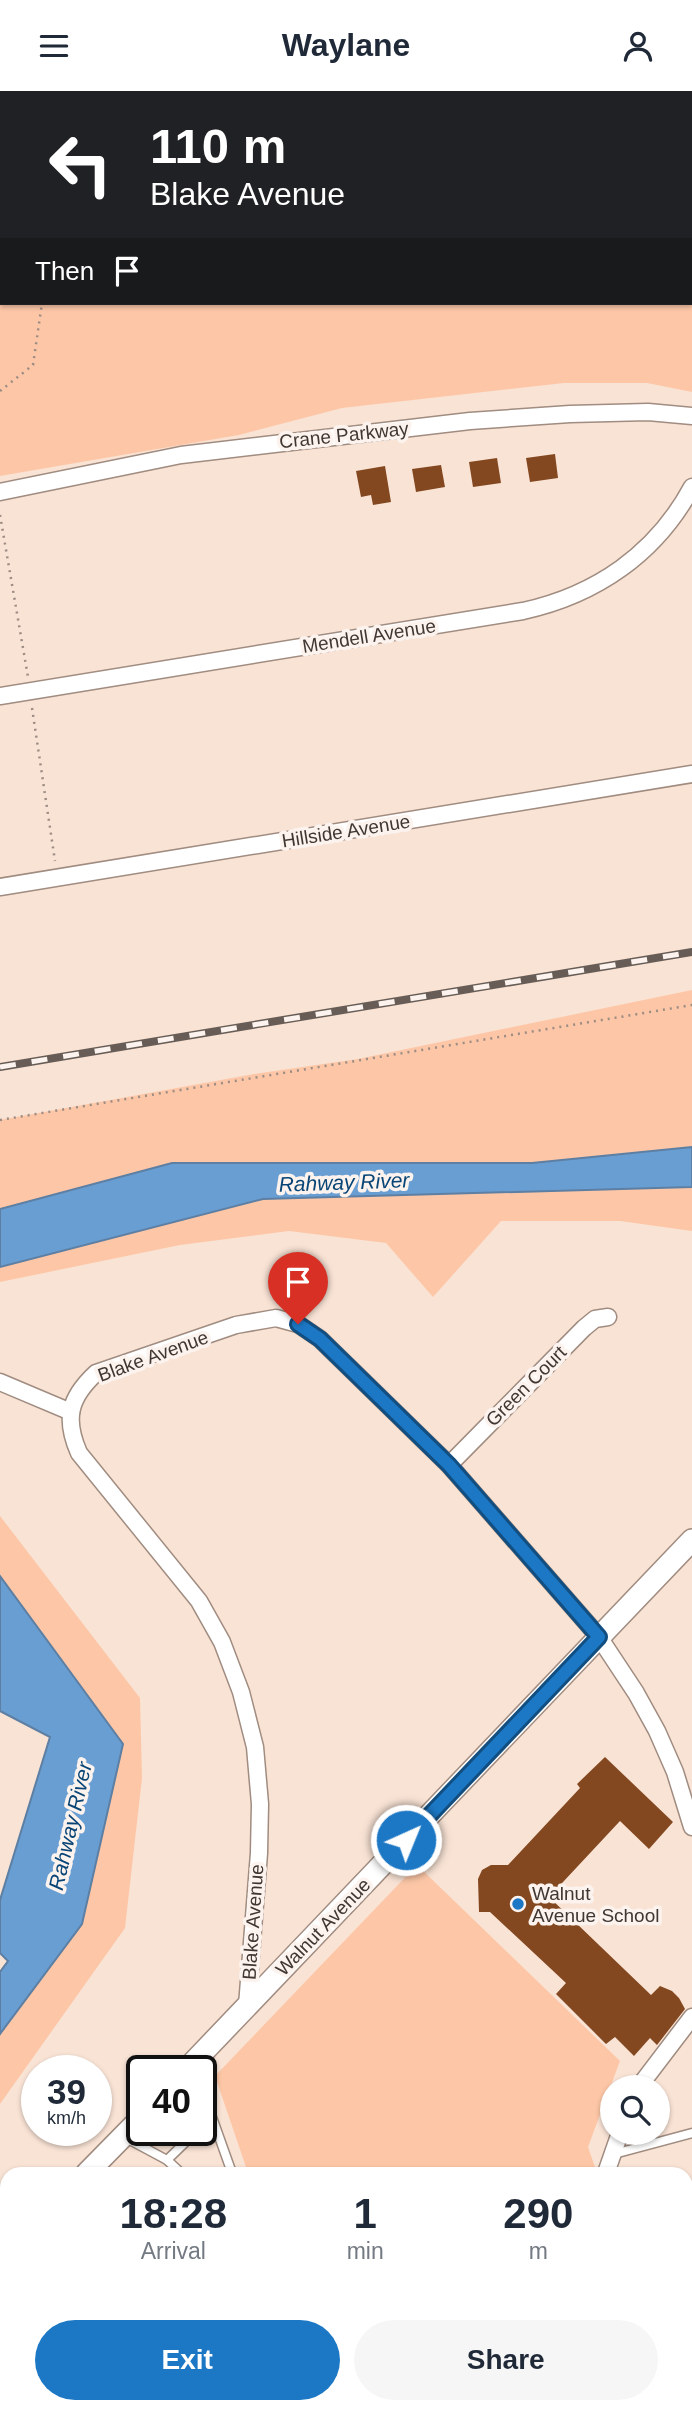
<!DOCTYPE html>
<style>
body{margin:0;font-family:Helvetica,sans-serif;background:#f6f6f7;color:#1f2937;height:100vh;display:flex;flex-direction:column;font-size:26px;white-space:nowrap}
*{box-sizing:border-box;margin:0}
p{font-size:23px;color:#747a83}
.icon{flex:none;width:38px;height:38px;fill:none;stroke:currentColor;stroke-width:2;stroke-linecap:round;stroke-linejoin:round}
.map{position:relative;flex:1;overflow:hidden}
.details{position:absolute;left:0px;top:2076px;width:693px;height:247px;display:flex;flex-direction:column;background:#fff;border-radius:21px 21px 0 0;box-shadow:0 2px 5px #0004}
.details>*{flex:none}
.hud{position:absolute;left:0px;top:0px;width:693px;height:214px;box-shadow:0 2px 5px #0004;background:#202124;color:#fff;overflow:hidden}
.buttons{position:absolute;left:600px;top:1984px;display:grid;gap:14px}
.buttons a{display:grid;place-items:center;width:70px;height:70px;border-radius:50%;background:#fff;box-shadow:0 2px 5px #0004;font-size:35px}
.speed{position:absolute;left:21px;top:1964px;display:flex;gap:14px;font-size:35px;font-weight:700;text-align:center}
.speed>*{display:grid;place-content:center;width:91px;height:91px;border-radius:50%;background:#fff;box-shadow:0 2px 5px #0004;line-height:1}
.speed small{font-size:18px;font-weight:400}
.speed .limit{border:4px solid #111;border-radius:10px;background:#fff;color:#111}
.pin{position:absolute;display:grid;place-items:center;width:60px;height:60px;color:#fff;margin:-72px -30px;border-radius:50% 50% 50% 0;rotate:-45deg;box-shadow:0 0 7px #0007}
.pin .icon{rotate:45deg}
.me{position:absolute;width:77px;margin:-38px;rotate:44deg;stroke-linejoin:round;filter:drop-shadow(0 0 5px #0008)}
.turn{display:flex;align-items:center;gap:24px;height:147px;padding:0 35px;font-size:32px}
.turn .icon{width:91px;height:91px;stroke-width:2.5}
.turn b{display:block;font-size:49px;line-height:60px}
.then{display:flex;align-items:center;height:66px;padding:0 35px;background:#0003;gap:14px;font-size:26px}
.eta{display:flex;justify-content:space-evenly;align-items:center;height:119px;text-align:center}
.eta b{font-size:42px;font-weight:600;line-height:49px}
.primary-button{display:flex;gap:14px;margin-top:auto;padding:14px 35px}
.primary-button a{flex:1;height:80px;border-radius:42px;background:#1c78c5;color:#fff;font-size:28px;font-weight:600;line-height:80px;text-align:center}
.primary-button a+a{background:#f6f6f7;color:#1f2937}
header{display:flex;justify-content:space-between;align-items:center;height:91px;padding:0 35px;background:#fff;font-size:32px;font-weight:600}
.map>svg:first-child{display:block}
.green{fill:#fdc7a7}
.water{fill:#699ed3;stroke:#5d7fa3;stroke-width:2}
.building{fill:#834820}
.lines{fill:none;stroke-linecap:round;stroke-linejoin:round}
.lane-casing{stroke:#a08c80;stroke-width:11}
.street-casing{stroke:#a08c80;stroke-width:19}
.secondary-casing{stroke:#a08c80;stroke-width:24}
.path{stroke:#9c8c83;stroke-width:2.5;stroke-dasharray:2 5;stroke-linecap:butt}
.lane{stroke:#fff;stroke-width:8}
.street{stroke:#fff;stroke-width:16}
.secondary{stroke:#fff;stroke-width:21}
.rail-casing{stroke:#685d56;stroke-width:8}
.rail{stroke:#fcf3ee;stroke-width:5;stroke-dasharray:16;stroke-linecap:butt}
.route-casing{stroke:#124e80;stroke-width:18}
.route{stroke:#1c78c5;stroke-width:12}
.poi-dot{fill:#1c78c5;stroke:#fcf3ee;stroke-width:2.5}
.labels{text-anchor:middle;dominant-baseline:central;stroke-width:7;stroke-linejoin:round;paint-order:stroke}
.street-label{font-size:19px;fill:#403732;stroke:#fcf3ee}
.poi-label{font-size:19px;fill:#403732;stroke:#fcf3ee;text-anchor:start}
.water-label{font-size:21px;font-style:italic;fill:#084576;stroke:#fcf3ee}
</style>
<header><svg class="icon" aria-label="menu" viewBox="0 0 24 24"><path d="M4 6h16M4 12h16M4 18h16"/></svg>Waylane<svg class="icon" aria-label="person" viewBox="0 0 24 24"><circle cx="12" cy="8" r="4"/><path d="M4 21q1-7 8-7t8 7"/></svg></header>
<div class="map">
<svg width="692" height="2322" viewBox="0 0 692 2322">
<rect width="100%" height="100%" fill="#f9e3d5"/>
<g class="green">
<path d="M152 0H692V301L647 292H564L342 317 239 344 0 385V45L2 44V212H691V2H146Z"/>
<path d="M692 899V1056L532 1072H172L0 1118V1029L254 983 358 968Z"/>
<path d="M692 1096V1140L620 1130H501L433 1206 386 1152 289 1140 180 1154 0 1191V1176L263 1108Z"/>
<path d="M0 1425 140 1607 142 1687 125 1837 0 2013V1943L82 1833 123 1653 0 1485Z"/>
<path d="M417 1774 620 1970 588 2056 597 2082H248L215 1985Z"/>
<path d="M364 2315H427L405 2322H367Z"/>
</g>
<g class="water">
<path d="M692 1056V1096L263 1108 0 1176V1118L172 1072H532Z"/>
<path d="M0 1485 123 1653 82 1833 0 1943V1881L8 1870 0 1862V1809L50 1646 0 1620Z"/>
</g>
<g class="building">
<path d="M555 363 558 387 530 391 526 367Z"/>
<path d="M497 367 501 392 473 396 469 371Z"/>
<path d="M441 374 445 396 416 401 412 378Z"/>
<path d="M385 375 391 411 373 414 371 404 361 406 356 380Z"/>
<path d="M605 1666 673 1731 649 1758 620 1730 549 1806 651 1904 660 1895 672 1900 679 1907 685 1918 657 1954 650 1947 634 1965 615 1946 606 1953 556 1903 566 1892 490 1821H479L478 1788 482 1779 491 1774H508L580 1697 577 1693Z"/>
</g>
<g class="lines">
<defs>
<g id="lane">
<path d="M201 2036 212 2026 232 2082"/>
<path d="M126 2047 167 2069 181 2082"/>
<path d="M614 2063 692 2042"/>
<path d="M167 2069 198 2039"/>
</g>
<g id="street">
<path d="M0 401 181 364 470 330 570 323 648 321 692 325"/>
<path d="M0 605 523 520C596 504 656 463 692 396"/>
<path d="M0 796 692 683"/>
<path d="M0 1291 71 1321"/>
<path d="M449 1374 584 1237 595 1228 608 1226"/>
<path d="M247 1915 259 1762 260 1713 255 1656 241 1601 222 1551 199 1510 79 1362C64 1328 69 1307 96 1282L236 1234 276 1227 298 1233 320 1248 449 1374 599 1546 636 1602 657 1640 675 1681 692 1736"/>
<path d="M638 1997 692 1926"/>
<path d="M606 2082 620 2042"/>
<path d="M686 2251 692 2249"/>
<path d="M665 2315 667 2322"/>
<path d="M465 2322 487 2315"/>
</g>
<g id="secondary">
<path d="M186 1979 692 1449"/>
<path d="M87 2082 142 2026"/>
<path d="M0 2173 7 2165"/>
</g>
</defs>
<use href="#lane" class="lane-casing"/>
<use href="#street" class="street-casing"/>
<use href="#secondary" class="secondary-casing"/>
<g class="path">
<path d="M625 0 633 2"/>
<path d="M401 2 408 0"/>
<path d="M691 16H692"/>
<path d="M691 86H692"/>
<path d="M0 119 2 118"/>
<path d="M0 300 33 274 42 212"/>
<path d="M0 424 28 586"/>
<path d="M32 617 55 770"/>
<path d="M0 1029 692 914"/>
</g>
<use href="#lane" class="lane"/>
<use href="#street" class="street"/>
<use href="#secondary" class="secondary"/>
<defs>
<path id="rail" d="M0 976 692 861"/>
</defs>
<use href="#rail" class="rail-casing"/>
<use href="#rail" class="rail"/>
</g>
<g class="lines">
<defs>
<path id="route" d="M298 1233 320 1248 449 1374 599 1546 406 1749"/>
</defs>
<use href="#route" class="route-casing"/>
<use href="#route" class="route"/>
</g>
<circle class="poi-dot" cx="518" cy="1813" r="7"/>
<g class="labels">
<g class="street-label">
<text transform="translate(344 344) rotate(-6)">Crane Parkway</text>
<text transform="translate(369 545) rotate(-9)">Mendell Avenue</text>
<text transform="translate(346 740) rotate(-9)">Hillside Avenue</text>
<text transform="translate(153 1265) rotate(-20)">Blake Avenue</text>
<text transform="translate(526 1295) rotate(-45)">Green Court</text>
<text transform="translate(253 1831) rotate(-86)">Blake Avenue</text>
<text transform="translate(323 1836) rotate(-46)">Walnut Avenue</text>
</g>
<g class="poi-label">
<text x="532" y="1802">Walnut<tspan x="532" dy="22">Avenue School</tspan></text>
</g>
<g class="water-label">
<text transform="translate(344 1091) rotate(-2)">Rahway River</text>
<text transform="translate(70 1735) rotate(-77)">Rahway River</text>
</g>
</g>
</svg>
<div class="buttons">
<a><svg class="icon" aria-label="search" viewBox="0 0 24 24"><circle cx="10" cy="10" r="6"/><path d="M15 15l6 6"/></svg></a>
</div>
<div class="speed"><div>39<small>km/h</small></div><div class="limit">40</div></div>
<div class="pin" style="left:298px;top:1233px;background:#d93025"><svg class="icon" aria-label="arrive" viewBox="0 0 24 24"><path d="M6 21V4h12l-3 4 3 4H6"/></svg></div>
<svg class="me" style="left:406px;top:1749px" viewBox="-20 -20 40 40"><circle r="17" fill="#1c78c5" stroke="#fff" stroke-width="3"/><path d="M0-11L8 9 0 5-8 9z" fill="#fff"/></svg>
<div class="hud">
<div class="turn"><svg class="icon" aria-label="left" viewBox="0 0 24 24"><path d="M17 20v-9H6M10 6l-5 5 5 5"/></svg><div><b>110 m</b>Blake Avenue</div></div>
<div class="then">Then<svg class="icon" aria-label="arrive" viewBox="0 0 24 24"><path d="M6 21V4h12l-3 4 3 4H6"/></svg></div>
</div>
<section class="details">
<div class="eta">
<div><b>18:28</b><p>Arrival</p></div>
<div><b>1</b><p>min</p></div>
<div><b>290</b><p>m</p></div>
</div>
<div class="primary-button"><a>Exit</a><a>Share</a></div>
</section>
</div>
